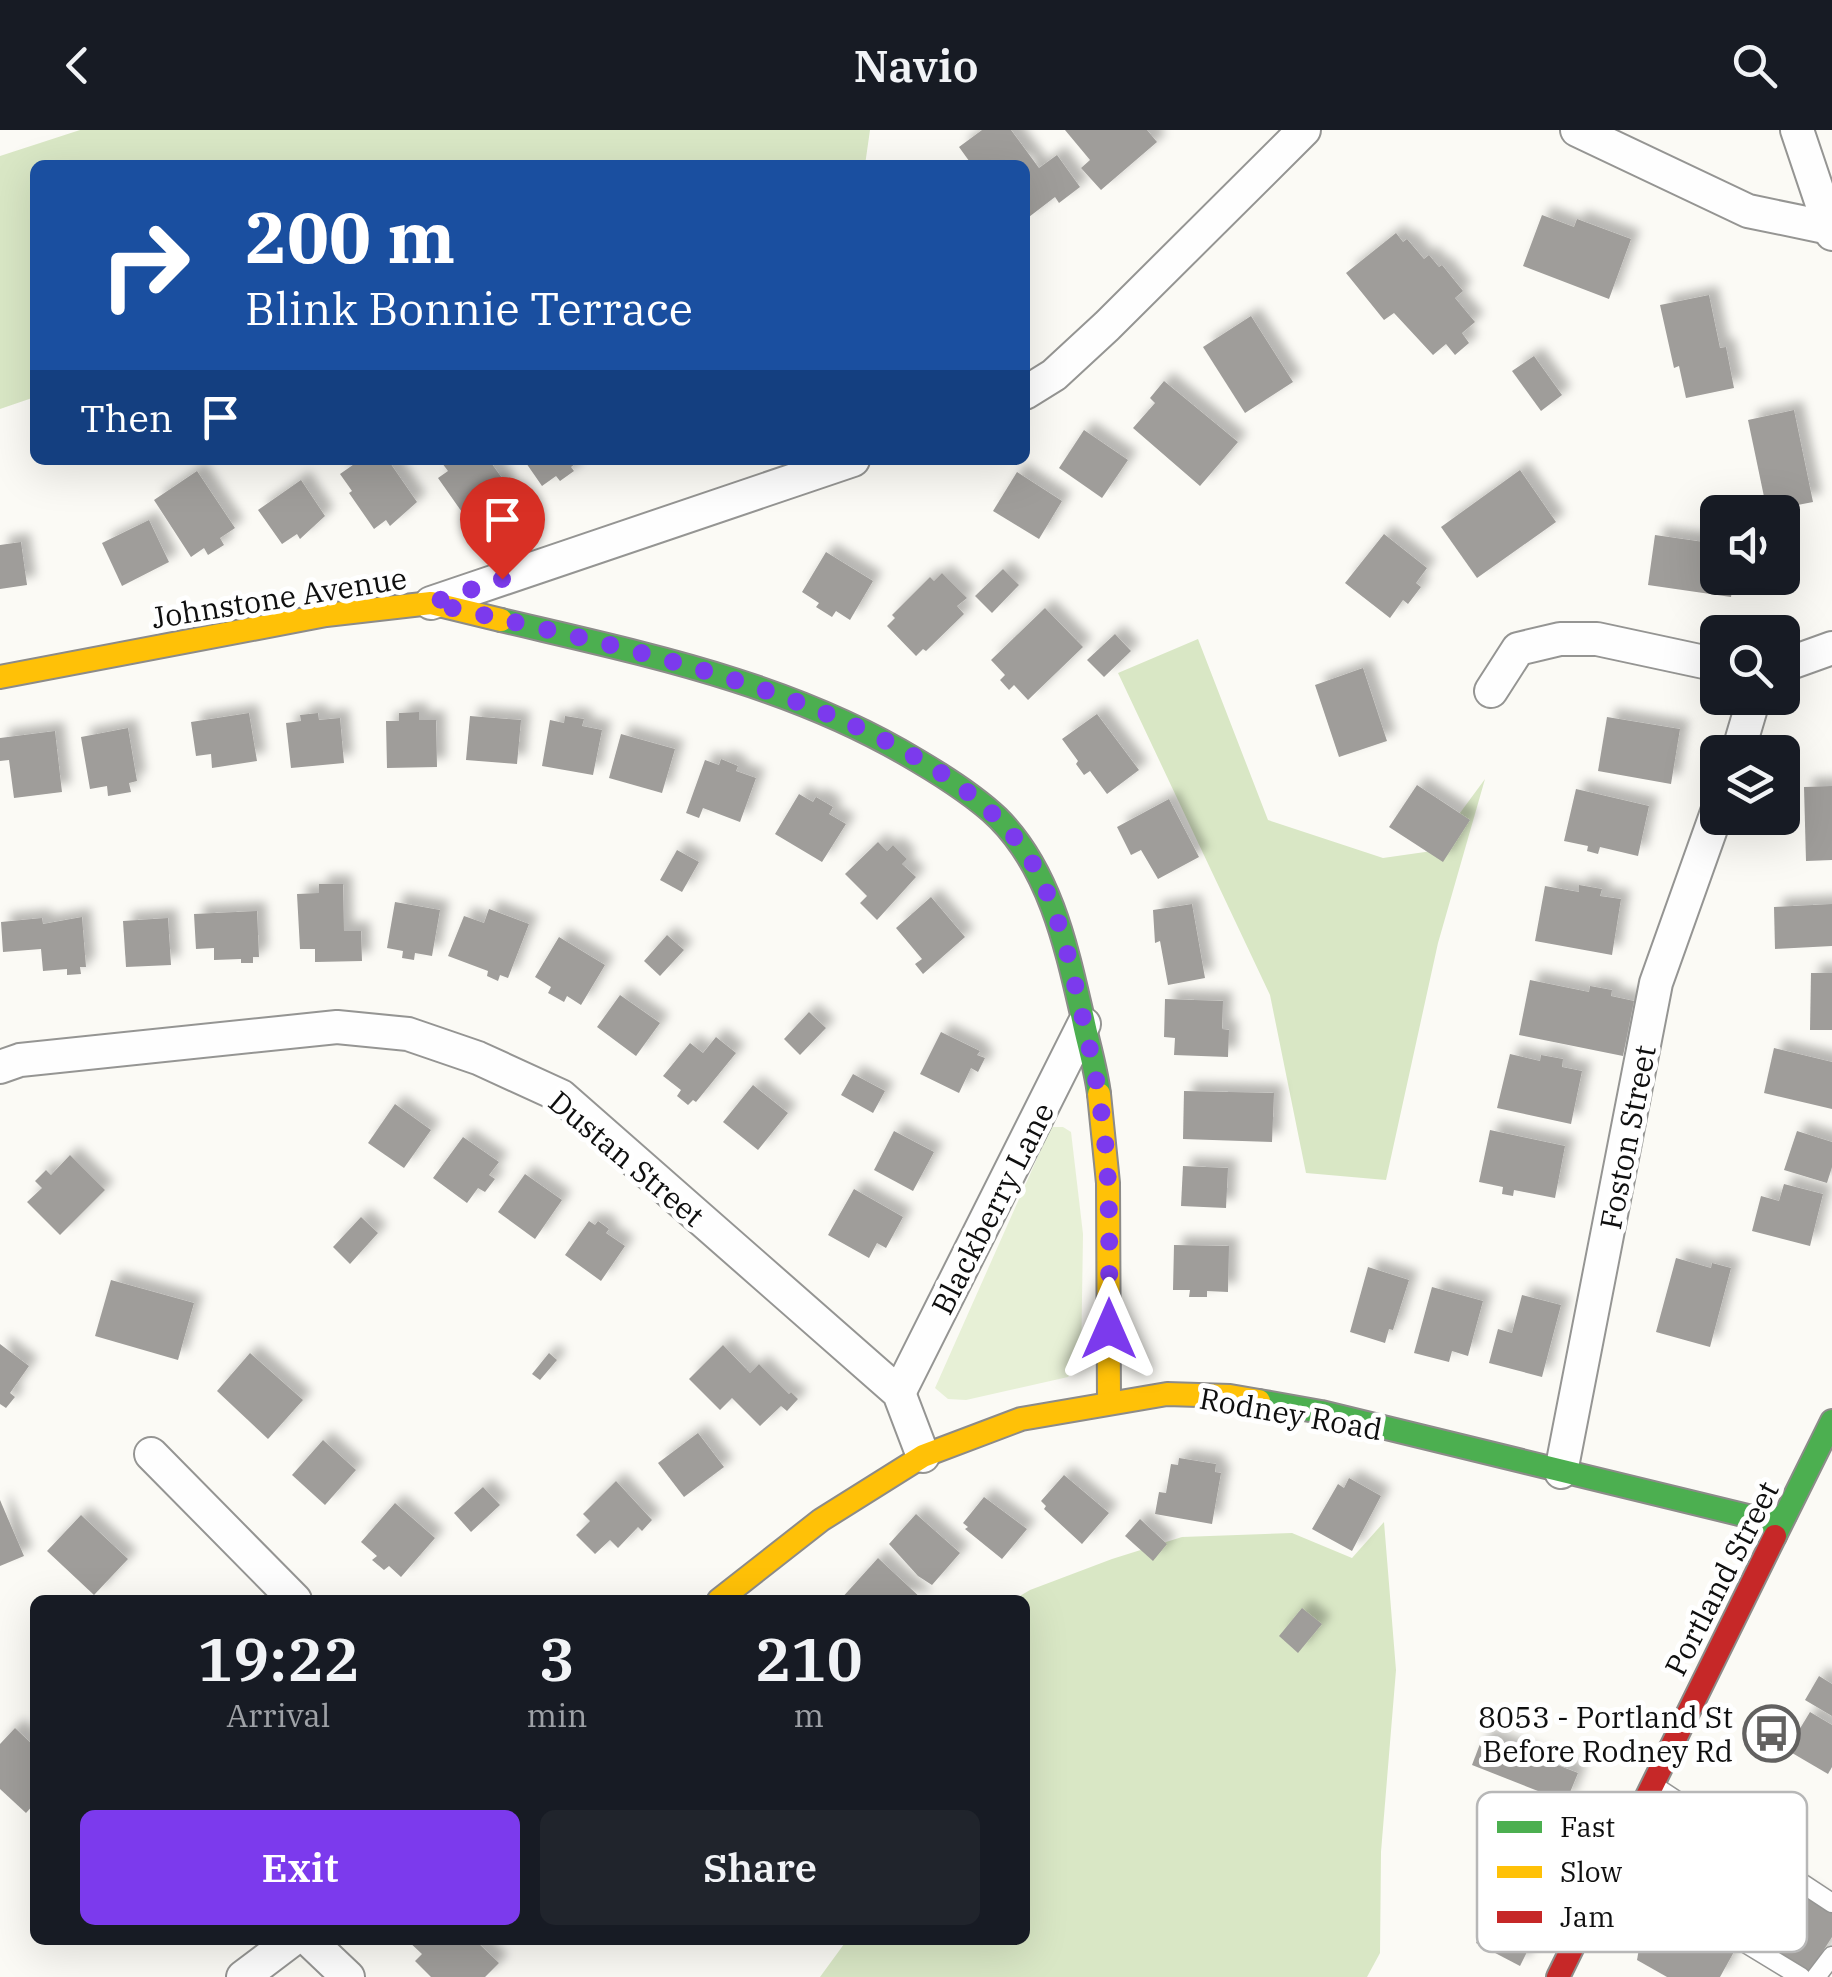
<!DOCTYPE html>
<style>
body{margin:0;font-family:"IBM Plex Serif",serif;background:#20242c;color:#f1f3f6;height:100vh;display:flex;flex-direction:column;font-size:38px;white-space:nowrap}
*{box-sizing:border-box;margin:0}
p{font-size:32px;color:#9ea1a6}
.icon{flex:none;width:55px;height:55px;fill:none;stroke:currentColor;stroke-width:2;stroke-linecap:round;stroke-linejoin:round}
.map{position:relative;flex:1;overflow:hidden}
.panel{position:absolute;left:30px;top:1465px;width:1000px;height:350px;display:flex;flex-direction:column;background:#171b24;border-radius:15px;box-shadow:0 10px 40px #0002}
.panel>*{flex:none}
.guide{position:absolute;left:30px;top:30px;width:1000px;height:305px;border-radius:15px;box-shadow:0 10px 40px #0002;background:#1a4fa0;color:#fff;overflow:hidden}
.fabs{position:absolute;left:1700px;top:365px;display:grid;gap:20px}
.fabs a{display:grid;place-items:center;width:100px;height:100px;border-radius:15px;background:#171b24;box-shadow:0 10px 40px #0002;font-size:50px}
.pin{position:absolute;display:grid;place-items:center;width:85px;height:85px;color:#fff;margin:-102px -42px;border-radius:50% 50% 50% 0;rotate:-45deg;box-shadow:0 0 10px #0007}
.pin .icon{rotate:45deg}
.me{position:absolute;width:110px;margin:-55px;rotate:0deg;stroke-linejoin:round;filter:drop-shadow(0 0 8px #0008)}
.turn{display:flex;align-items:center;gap:35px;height:210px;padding:0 50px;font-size:45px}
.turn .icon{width:130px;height:130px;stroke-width:2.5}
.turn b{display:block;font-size:70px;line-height:85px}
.then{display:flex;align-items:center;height:95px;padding:0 50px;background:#0003;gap:20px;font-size:38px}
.eta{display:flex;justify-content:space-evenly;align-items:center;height:170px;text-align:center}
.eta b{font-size:60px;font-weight:600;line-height:70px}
.cta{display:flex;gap:20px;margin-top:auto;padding:20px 50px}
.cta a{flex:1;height:115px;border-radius:15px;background:#7c3aed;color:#fff;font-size:40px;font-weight:600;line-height:115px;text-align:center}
.cta a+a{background:#20242c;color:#f1f3f6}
header{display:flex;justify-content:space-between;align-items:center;height:130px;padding:0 50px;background:#171b24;font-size:45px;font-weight:600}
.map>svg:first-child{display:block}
.green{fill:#e7f0d6}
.forest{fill:#d9e7c5}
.building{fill:#9f9d9a;filter:url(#shadow)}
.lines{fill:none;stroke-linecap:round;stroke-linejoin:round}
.lane-casing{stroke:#959593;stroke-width:21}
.street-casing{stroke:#959593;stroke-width:36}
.fast-casing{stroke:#8c8b89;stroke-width:26}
.slow-casing{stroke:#8c8b89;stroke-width:26}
.jam-casing{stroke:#8c8b89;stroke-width:26}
.lane{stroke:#fefefe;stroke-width:18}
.street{stroke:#fefefe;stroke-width:32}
.fast{stroke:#4caf50;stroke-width:22}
.slow{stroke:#ffc107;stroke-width:22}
.jam{stroke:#c62828;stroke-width:22}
.route{stroke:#7c3aed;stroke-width:18;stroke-dasharray:0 32.4}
.labels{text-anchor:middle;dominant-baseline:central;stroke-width:10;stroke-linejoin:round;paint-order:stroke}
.street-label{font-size:30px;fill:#0f0f0f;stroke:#fff}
.poi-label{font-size:30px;fill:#0f0f0f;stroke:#fff;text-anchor:end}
.key{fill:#fff;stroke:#b7b7b7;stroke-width:2.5}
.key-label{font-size:28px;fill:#0f0f0f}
</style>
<header><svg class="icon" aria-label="back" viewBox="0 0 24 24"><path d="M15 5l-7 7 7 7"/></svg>Navio<svg class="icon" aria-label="search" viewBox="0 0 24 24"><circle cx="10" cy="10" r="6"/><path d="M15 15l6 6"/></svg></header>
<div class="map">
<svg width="1832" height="1847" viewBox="0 0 1832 1847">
<defs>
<filter id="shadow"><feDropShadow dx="9" dy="-9" stdDeviation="5" flood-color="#0004"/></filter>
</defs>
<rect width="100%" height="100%" fill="#fbfaf5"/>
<path class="green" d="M1051 997H1063L1071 1002 1083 1104 1081 1232 1068 1247 966 1270 948 1269 935 1258Z"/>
<g class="forest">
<path d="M80 0H870L865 35H35V267L0 279V26Z"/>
<path d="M1198 509 1268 690 1383 728 1432 721 1485 649 1438 813 1386 1050 1306 1043 1270 865 1118 543Z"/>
<path d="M1384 1392 1396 1540 1381 1722 1380 1823 1367 1847H820L847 1810H1025V1470H1013L1030 1460 1112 1429 1182 1407 1292 1403 1352 1428Z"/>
</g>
<g class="building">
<path d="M982 0H1011L1039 38 1057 25 1080 57 1059 73 1055 67 1025 90V35H972L959 17Z"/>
<path d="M1065 0H1147L1157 12 1101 60 1081 38 1090 30Z"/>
<path d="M1542 85 1574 97 1577 89 1631 109 1609 169 1523 136Z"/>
<path d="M1396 103 1403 112 1407 109 1424 129 1429 125 1439 137 1442 135 1463 161 1455 168 1475 192 1462 203 1469 213 1455 225 1446 214 1433 225 1394 183 1384 190 1346 143Z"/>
<path d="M1709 165 1720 218 1726 217 1734 258 1686 268 1679 236 1674 238 1660 175Z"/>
<path d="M1251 186 1293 252 1245 283 1203 217Z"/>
<path d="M1534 226 1562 265 1541 281 1512 241Z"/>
<path d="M1164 251 1238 312 1200 356 1133 298 1155 273 1150 268Z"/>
<path d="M1794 280 1813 372 1767 381 1748 290Z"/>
<path d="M1084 300 1128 330 1102 368 1059 338Z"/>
<path d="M360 330H388L417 372 390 396 386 390 374 399 349 363 352 361 340 344Z"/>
<path d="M446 330H489L507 355 492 366 495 370 480 381 476 376 464 385 438 348 448 341 442 333Z"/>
<path d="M524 330H580L571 337 574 341 560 351 556 346 542 356Z"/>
<path d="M1520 340 1556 392 1477 448 1441 397Z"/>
<path d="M197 341 235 398 220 408 224 415 208 425 204 418 191 427 154 370Z"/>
<path d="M1017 342 1062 371 1039 409 993 381Z"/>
<path d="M301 350 325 386 300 409 297 404 282 414 258 380Z"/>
<path d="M149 390 169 432 122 456 102 413Z"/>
<path d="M1384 404 1427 438 1416 453 1421 457 1408 474 1403 470 1390 488 1345 453Z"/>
<path d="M1655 405 1718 414V448H1734L1731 467 1648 455Z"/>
<path d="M21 412 27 455 0 459V415Z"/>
<path d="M826 422 873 451 850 490 836 481 832 487 816 477 819 473 802 462Z"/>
<path d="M1003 439 1019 455 992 483 975 466Z"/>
<path d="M942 443 967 468 957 476 964 484 926 521 923 519 916 526 887 496 895 488 892 485 930 447 934 451Z"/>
<path d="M1045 478 1083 517 1028 570 1014 555 1009 560 1000 550 1005 545 991 530Z"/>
<path d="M1115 504 1131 521 1104 547 1087 530Z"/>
<path d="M1363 538 1387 611 1339 627 1315 555Z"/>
<path d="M419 582V590H436L437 637 387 638 386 591H399V583Z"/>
<path d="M249 583 257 631 212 638 211 624 196 626 191 592Z"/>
<path d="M318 583 319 590 340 588 344 633 291 638 286 593 301 591 300 585Z"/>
<path d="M1097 584 1139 640 1107 664 1090 641 1084 645 1076 634 1078 631 1062 609Z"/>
<path d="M470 586 521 590 517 634 466 630Z"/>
<path d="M565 586 584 589 582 596 602 600 593 645 542 636 550 590 564 593Z"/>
<path d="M1607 587 1680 599 1671 654 1598 641Z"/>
<path d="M128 598 137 651 129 653 131 662 108 666 107 656 90 659 81 607Z"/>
<path d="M55 601 62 662 14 668 9 630 0 631V608Z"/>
<path d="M621 604 675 619 662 663 609 648Z"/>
<path d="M721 629 738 636 736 641 756 648 740 692 703 678 699 688 686 683 705 630 719 635Z"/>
<path d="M1417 655 1470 690 1443 732 1389 697Z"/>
<path d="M1832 656V730L1806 731 1804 657Z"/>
<path d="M1576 659 1649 676 1638 726 1600 717 1598 724 1587 721 1588 716 1564 711Z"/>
<path d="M799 664 813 672 816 667 833 677 829 684 846 694 822 732 775 704Z"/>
<path d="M1169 669 1199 727 1158 749 1141 720 1131 725 1117 697Z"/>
<path d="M878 712 887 721 893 715 907 729 902 734 916 747 877 790 860 773 867 766 845 744Z"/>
<path d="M677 720 699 732 682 762 660 750Z"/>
<path d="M319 754H343L344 801H361L362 831 315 832V819H300L297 764 319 763Z"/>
<path d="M1579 755 1602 759 1600 766 1621 769 1612 825 1535 811 1545 756 1579 762Z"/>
<path d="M931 767 965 807 923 844 915 834 922 829 896 798Z"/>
<path d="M395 772 440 780 432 826 415 823 414 830 402 828 403 821 387 818Z"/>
<path d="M1192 774 1205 848 1168 855 1160 811 1155 813 1153 780Z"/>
<path d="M1832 774V816L1775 819 1774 777Z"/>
<path d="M489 779 529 794 508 848 500 845 498 851 487 846 488 841 448 826 464 786 484 793Z"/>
<path d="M257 781 259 827H253V833H241V829L214 830V818L196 819 194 784Z"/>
<path d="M82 787 86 837H80L81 844 67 845V839L43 841 41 819 3 822 1 792 42 788 43 794Z"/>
<path d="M168 788 171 835 126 837 123 791Z"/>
<path d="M667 805 684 820 660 846 644 831Z"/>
<path d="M559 807 605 835 581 875 567 866 564 872 548 863 551 857 535 847Z"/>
<path d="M1811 843H1832V900H1810Z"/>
<path d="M1530 850 1589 862 1590 856 1612 860 1611 866 1634 871 1623 926 1519 905Z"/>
<path d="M620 865 660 893 636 926 597 897Z"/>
<path d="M1165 869 1223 871 1222 899 1229 900 1228 927 1174 925 1175 908 1164 907Z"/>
<path d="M809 882 826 898 800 925 784 909Z"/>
<path d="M941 902 980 921 977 925 985 928 978 942 971 938 959 963 920 944Z"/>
<path d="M716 907 736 923 696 972 693 970 688 975 677 966 681 960 663 946 690 913 703 923Z"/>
<path d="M1774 918 1832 932V979L1764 963Z"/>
<path d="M1510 924 1540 931 1541 925 1563 929 1562 937 1582 941 1571 994 1497 978Z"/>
<path d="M853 944 885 961 873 983 841 965Z"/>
<path d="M753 955 788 983 758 1020 723 992Z"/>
<path d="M1184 961 1274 963 1272 1012 1183 1009Z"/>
<path d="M395 974 431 1000 404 1038 368 1013Z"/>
<path d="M1490 1000 1565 1016 1555 1068 1514 1060 1513 1066 1502 1064 1503 1057 1479 1052Z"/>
<path d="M894 1001 934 1022 913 1061 874 1040Z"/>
<path d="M1797 1001 1832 1012V1037L1827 1053 1784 1040Z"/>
<path d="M463 1007 499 1032 489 1045 495 1049 485 1062 478 1058 467 1073 433 1048Z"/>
<path d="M70 1025 105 1060 60 1105 27 1072 42 1058 35 1051 46 1040 51 1045Z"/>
<path d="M1183 1036 1228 1038 1226 1078 1181 1076Z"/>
<path d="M525 1044 562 1070 535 1109 498 1082Z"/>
<path d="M1784 1054 1823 1064 1810 1116 1752 1101 1761 1066 1779 1071Z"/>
<path d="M854 1059 903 1087 886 1118 877 1113 869 1128 828 1105Z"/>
<path d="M361 1087 378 1103 350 1134 333 1117Z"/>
<path d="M589 1091 595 1095 598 1091 609 1099 606 1103 625 1116 601 1151 565 1125Z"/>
<path d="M1174 1115 1229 1116 1228 1162 1207 1161V1167H1189L1190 1160H1173Z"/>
<path d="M1676 1128 1711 1138 1712 1133 1731 1138 1710 1217 1656 1202Z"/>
<path d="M1368 1137 1409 1150 1393 1200 1389 1199 1385 1213 1350 1202Z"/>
<path d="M111 1150 194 1173 178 1230 95 1206Z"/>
<path d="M1432 1157 1483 1171 1468 1226 1452 1221 1449 1232 1414 1223Z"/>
<path d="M1522 1165 1561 1175 1542 1247 1489 1233 1498 1199 1512 1203Z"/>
<path d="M0 1214 29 1236 10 1263 15 1267 6 1278 0 1274Z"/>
<path d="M723 1215 750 1243 759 1234 789 1264 791 1262 798 1269 787 1281 781 1276 760 1296 732 1268 720 1280 689 1249Z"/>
<path d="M250 1223 303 1270 268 1309 217 1261Z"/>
<path d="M549 1223 557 1230 540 1250 532 1244Z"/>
<path d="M698 1303 724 1337 684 1367 658 1333Z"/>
<path d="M323 1310 356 1340 325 1375 292 1345Z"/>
<path d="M1179 1328 1216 1334 1215 1342 1221 1343 1212 1394 1155 1384 1159 1362 1166 1363 1171 1334 1178 1335Z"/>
<path d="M1064 1345 1109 1383 1082 1414 1044 1379 1046 1376 1041 1371Z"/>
<path d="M1349 1348 1381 1366 1352 1421 1312 1399 1338 1354 1344 1358Z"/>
<path d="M616 1351 652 1390 642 1401 638 1397 618 1418 610 1410 595 1424 576 1405 590 1391 583 1384Z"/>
<path d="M483 1357 500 1375 471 1402 454 1383Z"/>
<path d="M984 1367 1027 1399 1002 1429 965 1399 968 1397 963 1393Z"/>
<path d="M0 1370 24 1426 0 1436Z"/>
<path d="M395 1373 435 1408 401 1447 389 1436 384 1440 372 1430 377 1426 361 1412Z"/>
<path d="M916 1384 960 1423 932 1455 918 1446 889 1414Z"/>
<path d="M81 1385 128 1429 94 1465 47 1421Z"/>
<path d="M1140 1389 1167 1414 1153 1431 1125 1406Z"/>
<path d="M878 1428 923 1470H840Z"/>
<path d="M1302 1478 1322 1494 1298 1523 1279 1506Z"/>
<path d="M1819 1546 1832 1554V1586L1805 1570Z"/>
<path d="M1810 1582 1832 1595V1637L1828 1644 1787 1620Z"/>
<path d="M15 1598 35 1617V1673L26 1683 0 1659V1614Z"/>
<path d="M1483 1606 1578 1643 1566 1672 1472 1635Z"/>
<path d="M1727 1714 1832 1782V1807L1809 1843 1692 1768Z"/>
<path d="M1495 1774 1540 1796 1520 1836 1476 1813Z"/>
<path d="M1658 1775 1735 1820 1720 1847H1667L1637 1830 1642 1802Z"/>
<path d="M407 1810H462L466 1814 475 1810 499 1833 485 1847H431L415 1831 422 1824Z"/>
</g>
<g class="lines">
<defs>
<g id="lane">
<path d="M1656 1657 1832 1773"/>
<path d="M1614 1733 1801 1847"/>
<path d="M1816 1847 1832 1826"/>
</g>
<g id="street">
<path d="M1577 0 1748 81 1830 98"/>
<path d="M1797 0 1832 104"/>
<path d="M1025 263 1054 245 1107 196 1304 0"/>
<path d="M431 473 853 330"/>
<path d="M1782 536 1832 518"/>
<path d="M1491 561 1518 519 1560 509H1597L1718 535"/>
<path d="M1738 622 1754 568"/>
<path d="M0 937 20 930 337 897 408 904 478 928 561 966 899 1263 923 1326"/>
<path d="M899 1263 1084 894"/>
<path d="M151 1324 295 1470"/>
<path d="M1561 1342 1656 853 1718 679"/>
<path d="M309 1810 348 1847"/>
<path d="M243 1847 292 1810"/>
</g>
<g id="fast">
<path d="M501 490C644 524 790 553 918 631 945 647 975 666 998 688 1051 741 1067 820 1083 889 1088 914 1096 939 1099 964"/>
<path d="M1259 1271 1321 1282 1772 1392 1785 1385"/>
<path d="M1775 1406 1832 1291"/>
</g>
<g id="slow">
<path d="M0 547 326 485 431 473 501 490"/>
<path d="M1099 964 1108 1053 1109 1272"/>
<path d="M719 1470 821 1390 923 1326 1021 1289 1167 1264 1230 1266 1259 1271"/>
</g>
<path id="jam" d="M1558 1847 1775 1406"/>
</defs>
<use href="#lane" class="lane-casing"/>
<use href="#street" class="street-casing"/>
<use href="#fast" class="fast-casing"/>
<use href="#slow" class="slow-casing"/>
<use href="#jam" class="jam-casing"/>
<use href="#lane" class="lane"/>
<use href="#street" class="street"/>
<use href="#fast" class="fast"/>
<use href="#slow" class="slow"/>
<use href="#jam" class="jam"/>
</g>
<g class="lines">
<path class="route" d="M502 449 431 473C600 513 955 577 1039 745 1058 784 1069 826 1078 868 1093 929 1106 991 1108 1055 1110 1103 1109 1151 1109 1199"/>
</g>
<defs>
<symbol id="bus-ring" viewBox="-11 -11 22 22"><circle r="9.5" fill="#fff" stroke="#626160" stroke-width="1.5"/><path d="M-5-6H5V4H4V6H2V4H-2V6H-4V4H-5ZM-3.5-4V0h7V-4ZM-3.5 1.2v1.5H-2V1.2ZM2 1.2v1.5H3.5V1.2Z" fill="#626160"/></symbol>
</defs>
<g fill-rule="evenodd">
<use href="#bus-ring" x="1740" y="1572" width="63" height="63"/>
</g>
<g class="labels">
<g class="street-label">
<text transform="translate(279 467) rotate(-9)">Johnstone Avenue</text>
<text transform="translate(1627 1007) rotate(-79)">Foston Street</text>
<text transform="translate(627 1028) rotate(40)">Dustan Street</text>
<text transform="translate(992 1078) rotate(-63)">Blackberry Lane</text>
<text transform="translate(1291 1283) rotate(10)">Rodney Road</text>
<text transform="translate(1721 1448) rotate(-63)">Portland Street</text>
</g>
<g class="poi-label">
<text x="1733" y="1586">8053 - Portland St<tspan x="1733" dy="34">Before Rodney Rd</tspan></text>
</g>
</g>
<rect x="1477" y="1662" width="330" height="160" rx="15" class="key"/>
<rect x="1497" y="1691" width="45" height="12" fill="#4caf50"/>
<rect x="1497" y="1736" width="45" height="12" fill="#ffc107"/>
<rect x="1497" y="1781" width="45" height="12" fill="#c62828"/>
<g class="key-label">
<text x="1560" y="1707">Fast</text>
<text x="1560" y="1752">Slow</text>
<text x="1560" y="1797">Jam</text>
</g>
</svg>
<div class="fabs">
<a><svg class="icon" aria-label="sound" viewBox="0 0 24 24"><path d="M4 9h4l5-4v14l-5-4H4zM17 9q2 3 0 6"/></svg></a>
<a><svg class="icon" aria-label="search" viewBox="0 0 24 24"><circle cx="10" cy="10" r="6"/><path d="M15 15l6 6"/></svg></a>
<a><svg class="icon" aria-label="layers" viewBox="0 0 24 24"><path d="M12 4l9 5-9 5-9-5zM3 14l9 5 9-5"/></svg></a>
</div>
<div class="pin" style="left:502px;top:449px;background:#d93025"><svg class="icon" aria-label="arrive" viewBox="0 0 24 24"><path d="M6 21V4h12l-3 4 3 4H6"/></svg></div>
<svg class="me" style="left:1109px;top:1199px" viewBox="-20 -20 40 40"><path d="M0-17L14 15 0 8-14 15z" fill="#7c3aed" stroke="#fff" stroke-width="4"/></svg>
<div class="guide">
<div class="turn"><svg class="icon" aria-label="right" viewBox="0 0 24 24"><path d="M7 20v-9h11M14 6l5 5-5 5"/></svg><div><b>200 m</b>Blink Bonnie Terrace</div></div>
<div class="then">Then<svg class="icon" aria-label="arrive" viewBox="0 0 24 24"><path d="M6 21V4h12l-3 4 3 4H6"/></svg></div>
</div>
<section class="panel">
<div class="eta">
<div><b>19:22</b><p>Arrival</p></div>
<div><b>3</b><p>min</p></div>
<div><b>210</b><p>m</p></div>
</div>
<div class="cta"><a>Exit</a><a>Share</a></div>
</section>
</div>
